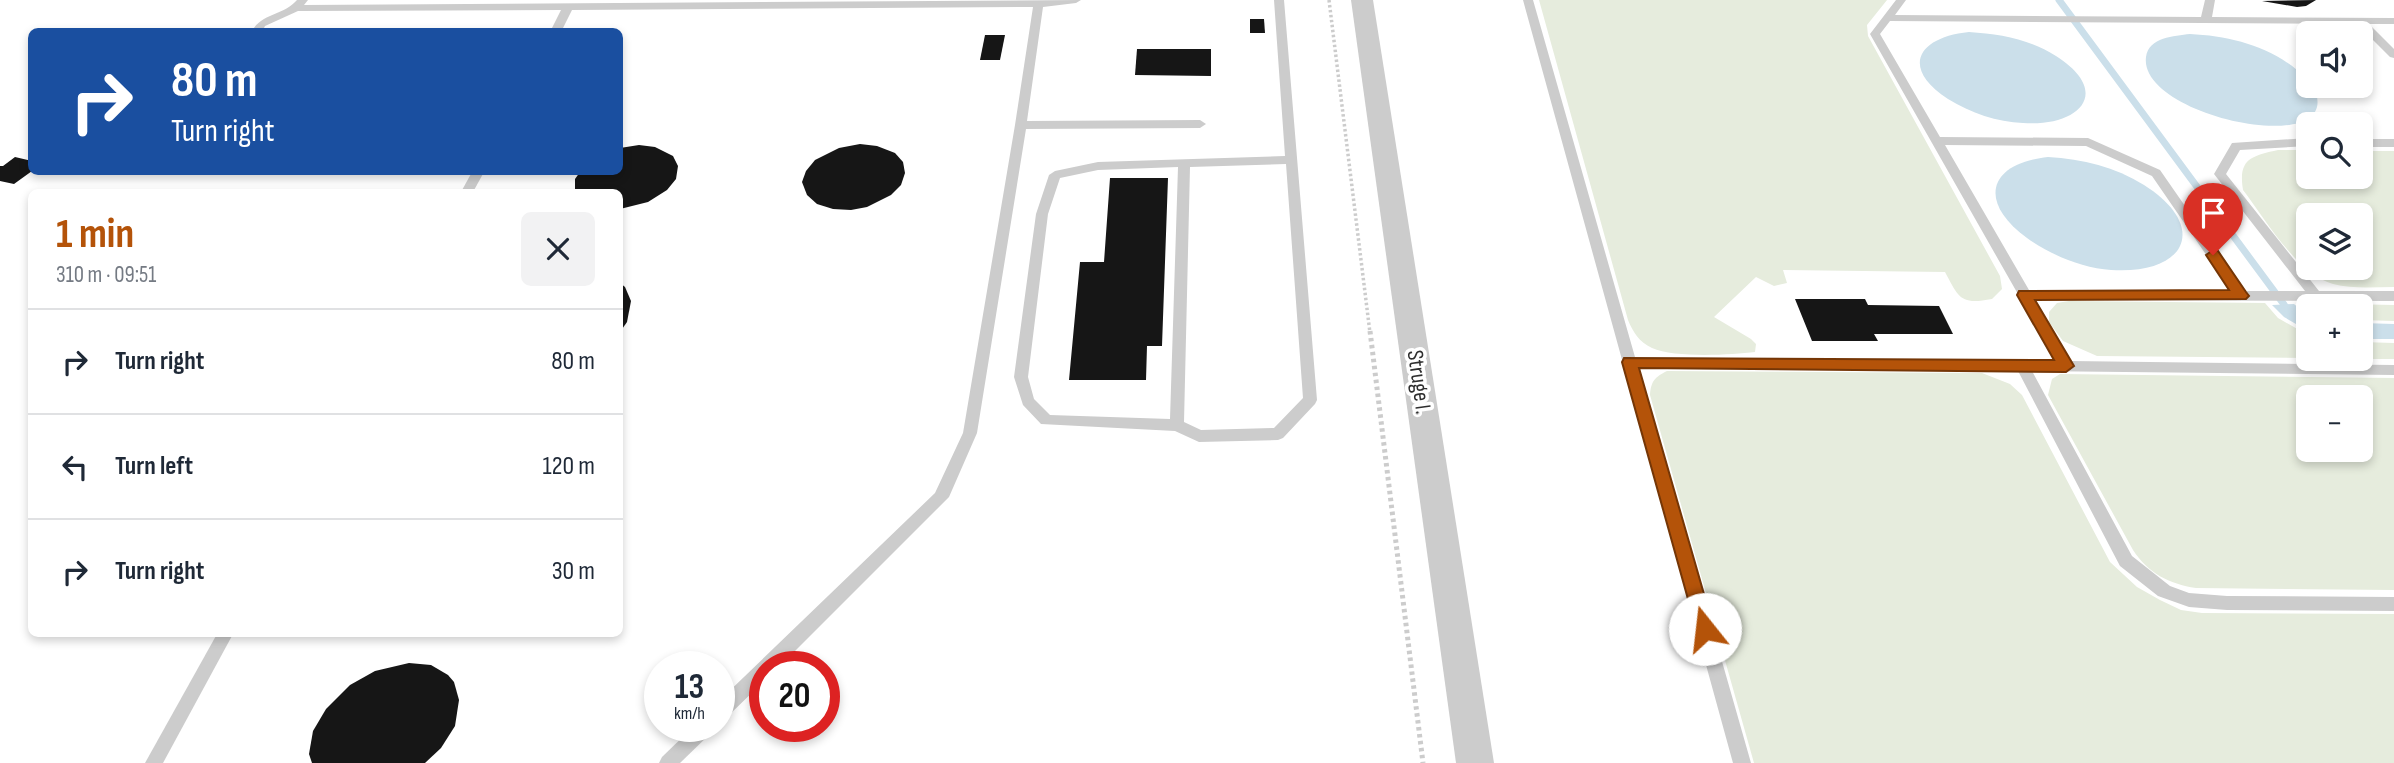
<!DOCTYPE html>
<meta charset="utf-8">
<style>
body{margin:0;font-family:"Sofia Sans Condensed",sans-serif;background:#f2f2f3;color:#1f2937;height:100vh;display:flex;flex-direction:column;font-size:26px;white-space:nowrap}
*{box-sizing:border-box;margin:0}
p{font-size:23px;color:#747a83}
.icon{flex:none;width:38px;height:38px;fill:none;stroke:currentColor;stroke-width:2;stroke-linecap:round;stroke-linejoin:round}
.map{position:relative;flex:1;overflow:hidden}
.side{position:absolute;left:28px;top:189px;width:595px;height:448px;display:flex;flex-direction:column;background:#fff;border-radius:10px;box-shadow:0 4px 10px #0003}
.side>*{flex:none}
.hud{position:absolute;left:28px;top:28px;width:595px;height:147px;border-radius:10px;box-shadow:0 4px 10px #0003;background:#1a4fa0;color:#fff;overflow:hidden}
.controls{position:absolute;left:2296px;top:21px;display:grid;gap:14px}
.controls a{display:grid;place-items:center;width:77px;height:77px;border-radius:10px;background:#fff;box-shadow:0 4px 10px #0003;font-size:35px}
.speed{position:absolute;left:644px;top:651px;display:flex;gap:14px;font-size:35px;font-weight:700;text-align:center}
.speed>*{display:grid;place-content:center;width:91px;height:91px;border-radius:50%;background:#fff;box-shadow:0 4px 10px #0003;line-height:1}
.speed small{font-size:18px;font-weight:400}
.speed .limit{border:10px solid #d22;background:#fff;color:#111}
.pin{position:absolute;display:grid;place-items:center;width:60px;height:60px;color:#fff;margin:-72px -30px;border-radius:50% 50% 50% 0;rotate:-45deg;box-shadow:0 0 7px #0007}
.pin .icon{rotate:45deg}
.me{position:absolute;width:77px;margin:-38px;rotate:344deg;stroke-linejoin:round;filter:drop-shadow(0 0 5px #0008)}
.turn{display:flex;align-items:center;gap:24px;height:147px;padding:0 28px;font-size:32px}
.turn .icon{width:91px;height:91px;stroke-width:2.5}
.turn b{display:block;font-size:49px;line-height:60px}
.round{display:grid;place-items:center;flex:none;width:74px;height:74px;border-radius:10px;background:#f2f2f3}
.headline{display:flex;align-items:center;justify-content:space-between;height:119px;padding:0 28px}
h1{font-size:42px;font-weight:700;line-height:52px;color:#b45309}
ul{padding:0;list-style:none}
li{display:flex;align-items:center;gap:21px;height:105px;padding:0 28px;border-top:2px solid #e0e1e3}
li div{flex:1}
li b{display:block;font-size:26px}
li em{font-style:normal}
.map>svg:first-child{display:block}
.green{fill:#e6ecdd;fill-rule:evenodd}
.water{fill:#cbdfea}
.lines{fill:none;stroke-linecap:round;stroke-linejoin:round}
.stream{stroke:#cbdfea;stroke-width:7}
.building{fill:#161616}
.path-far1{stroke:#ccc;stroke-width:3.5;stroke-dasharray:2.5 2.5;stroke-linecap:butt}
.path{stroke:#ccc;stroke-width:5;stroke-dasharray:3.5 3.5;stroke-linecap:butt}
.service{fill:#ccc;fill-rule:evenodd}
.minor{fill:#ccc;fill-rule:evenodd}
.route{fill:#b45309;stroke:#753606;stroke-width:2}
.labels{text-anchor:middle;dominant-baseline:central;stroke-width:7;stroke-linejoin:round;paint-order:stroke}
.street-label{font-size:23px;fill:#2f2f2f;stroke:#fff}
</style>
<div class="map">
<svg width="2394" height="763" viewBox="0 0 2394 763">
<rect width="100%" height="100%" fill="#fff"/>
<g class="green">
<path d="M1539 0H1887L1867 25 1868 36 2000 276 2002 289 1992 299C1960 305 1959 298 1945 272L1783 270 1787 283 1774 286 1756 277 1714 317 1751 339 1756 344 1755 352C1730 355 1674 358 1652 348 1639 342 1633 332 1628 320Z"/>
<path d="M2278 150H2308V177H2361V151H2394V287C2374 287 2352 289 2333 284 2296 273 2266 220 2243 190 2238 159 2251 156 2278 150ZM2308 215H2361V268H2308Z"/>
<path d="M2069 301 2265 303 2278 318 2308 335V358L2097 356 2063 341 2049 322V312L2057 303Z"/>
<path d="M2299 303 2394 305V321L2361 320V306H2308V313Z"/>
<path d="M2361 342 2394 343V359H2341H2361Z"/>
<path d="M1667 371 1982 373 2010 384 2022 395 2110 562 2137 587 2160 600 2181 610 2202 613 2394 614V763H1754L1650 395C1651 381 1655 377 1667 371Z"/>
<path d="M2060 374 2394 378V590L2196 588C2169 584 2148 573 2133 550L2048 395 2052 379ZM2308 397H2361V450H2308Z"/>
</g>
<g class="water">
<path d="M1969 32C2000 34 2029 39 2056 56 2114 93 2078 127 2023 123 1997 122 1971 113 1948 99 1899 67 1919 37 1969 32Z"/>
<path d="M2190 34C2233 36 2277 48 2308 80V86H2313C2351 161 2138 118 2146 57 2149 37 2174 36 2190 34Z"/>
<path d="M2048 157C2083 159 2115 167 2144 185 2210 227 2186 275 2111 270 2082 268 2051 255 2027 238 1978 202 1987 164 2048 157Z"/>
<path d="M2294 304 2308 316V331L2284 317 2272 305Z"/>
<path d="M2361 323 2394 324V339H2361Z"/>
</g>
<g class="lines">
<path class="stream" d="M2059 0 2288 310"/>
</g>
<g class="building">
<path d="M2316 0 2306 6 2297 7 2262 1Z"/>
<path d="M1250 19H1264L1265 33H1250Z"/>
<path d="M985 35H1005L1000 60H980Z"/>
<path d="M1137 49H1211V76L1135 75Z"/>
<path d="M860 144 877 146 895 153 903 162 905 173 901 185 891 195 867 207 851 210 833 209 817 204 807 195 802 182 806 171 815 160 839 148Z"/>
<path d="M639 145 655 147 673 156 678 166 676 179 667 190 648 202 620 209V192H575V179L580 172H620V148Z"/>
<path d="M15 157 32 161V171L14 184 0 181V166H3Z"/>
<path d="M1110 178H1168L1162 346H1147L1146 380H1069L1080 262H1104Z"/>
<path d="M620 283 625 287 631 301 627 322 620 332Z"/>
<path d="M1795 299H1865L1868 305 1939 306 1953 334H1874L1878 341H1812Z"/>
<path d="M409 663 431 665 448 675 454 682 459 700 455 726 441 748 425 763H312L309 754 313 731 326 709 350 685 375 671Z"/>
</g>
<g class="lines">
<path class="path-far1" d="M1329 0 1370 333"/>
<path class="path" d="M1370 331 1423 763"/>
<g class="service">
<path d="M297 0H308L304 5 1081 0 1076 3 1043 7 1027 121 1200 120 1206 124 1200 128 1026 129 977 433 949 497 779 667H765V680L725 719 719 721V701L935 493 963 433 1015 125 1033 7 572 10 561 32H550L561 10 298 11 265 26 262 32H251C263 12 283 16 297 0Z"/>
<path d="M1274 0H1284L1317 400 1315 404 1283 438 1278 440 1199 442 1175 431 1041 424 1023 405 1014 377 1036 214 1049 175 1055 171 1098 162 1285 156ZM1286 164 1303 398 1274 428 1201 430 1184 422 1190 167ZM1178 167 1170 419 1050 415 1034 399 1028 377 1048 214 1060 178 1098 170Z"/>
<path d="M1523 0H1533L1635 357 2056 361 1870 34 1896 0H1906L1895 15 2201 17 2205 0H2215L2212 17 2394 18V24H2369L2394 49V58L2390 57 2357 24 1890 21 1880 34 1940 137 2088 138 2160 170 2244 291H2305L2214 174 2232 143 2308 138V146L2240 150 2226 174 2319 291H2394V301L2035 300 2070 361 2394 365V375L2032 371 2132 556 2170 586 2189 593 2227 596 2394 597V611L2227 610 2189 607 2158 596 2120 566 2018 371 1638 367 1751 763H1733ZM1945 145 2086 146 2152 176 2231 291 2029 290Z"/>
<rect x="2361" y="139" width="33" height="8"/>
<path d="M472 172H484L473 192H461Z"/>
<path d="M217 634H233L163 763H145Z"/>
<path d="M694 726H714L712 732 680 763H659L662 757Z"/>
</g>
<path class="minor" d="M1351 0H1373L1494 763H1456Z"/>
</g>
<path class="route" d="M2213 250 2218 251 2246 292 2249 296 2246 299 2035 300 2074 366 2066 372 1639 368 1714 629 1711 635 1705 638 1698 635 1622 362 1624 358 2054 360 2017 295 2019 291 2229 290 2206 255Z"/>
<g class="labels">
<g class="street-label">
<text transform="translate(1419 382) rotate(82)">Struge I.</text>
</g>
</g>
</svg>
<div class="controls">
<a><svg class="icon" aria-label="sound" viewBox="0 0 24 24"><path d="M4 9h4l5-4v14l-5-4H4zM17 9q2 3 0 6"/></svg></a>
<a><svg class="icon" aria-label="search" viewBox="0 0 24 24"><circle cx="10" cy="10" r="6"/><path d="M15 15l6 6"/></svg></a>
<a><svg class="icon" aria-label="layers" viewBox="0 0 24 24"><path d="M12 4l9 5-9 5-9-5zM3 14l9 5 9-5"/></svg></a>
<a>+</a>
<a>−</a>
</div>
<div class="speed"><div>13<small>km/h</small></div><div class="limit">20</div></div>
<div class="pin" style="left:2213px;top:255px;background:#d93025"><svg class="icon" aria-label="arrive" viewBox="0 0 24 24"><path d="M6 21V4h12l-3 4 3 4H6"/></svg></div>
<svg class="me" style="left:1705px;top:629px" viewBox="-20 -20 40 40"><circle r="19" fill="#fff"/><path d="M0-13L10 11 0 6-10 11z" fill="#b45309"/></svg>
<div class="hud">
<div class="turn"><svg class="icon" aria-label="right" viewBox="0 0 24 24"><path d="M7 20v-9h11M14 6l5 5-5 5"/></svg><div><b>80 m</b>Turn right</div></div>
</div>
<section class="side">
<div class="headline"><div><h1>1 min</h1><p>310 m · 09:51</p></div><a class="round"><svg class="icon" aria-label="close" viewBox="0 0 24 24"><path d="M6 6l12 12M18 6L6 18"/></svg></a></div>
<ul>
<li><svg class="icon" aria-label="right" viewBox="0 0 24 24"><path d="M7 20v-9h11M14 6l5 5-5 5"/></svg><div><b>Turn right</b></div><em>80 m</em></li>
<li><svg class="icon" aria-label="left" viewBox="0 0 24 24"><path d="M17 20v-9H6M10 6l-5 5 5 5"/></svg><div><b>Turn left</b></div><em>120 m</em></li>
<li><svg class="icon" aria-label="right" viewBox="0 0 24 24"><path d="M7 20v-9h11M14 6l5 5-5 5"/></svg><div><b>Turn right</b></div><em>30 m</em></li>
</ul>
</section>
</div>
